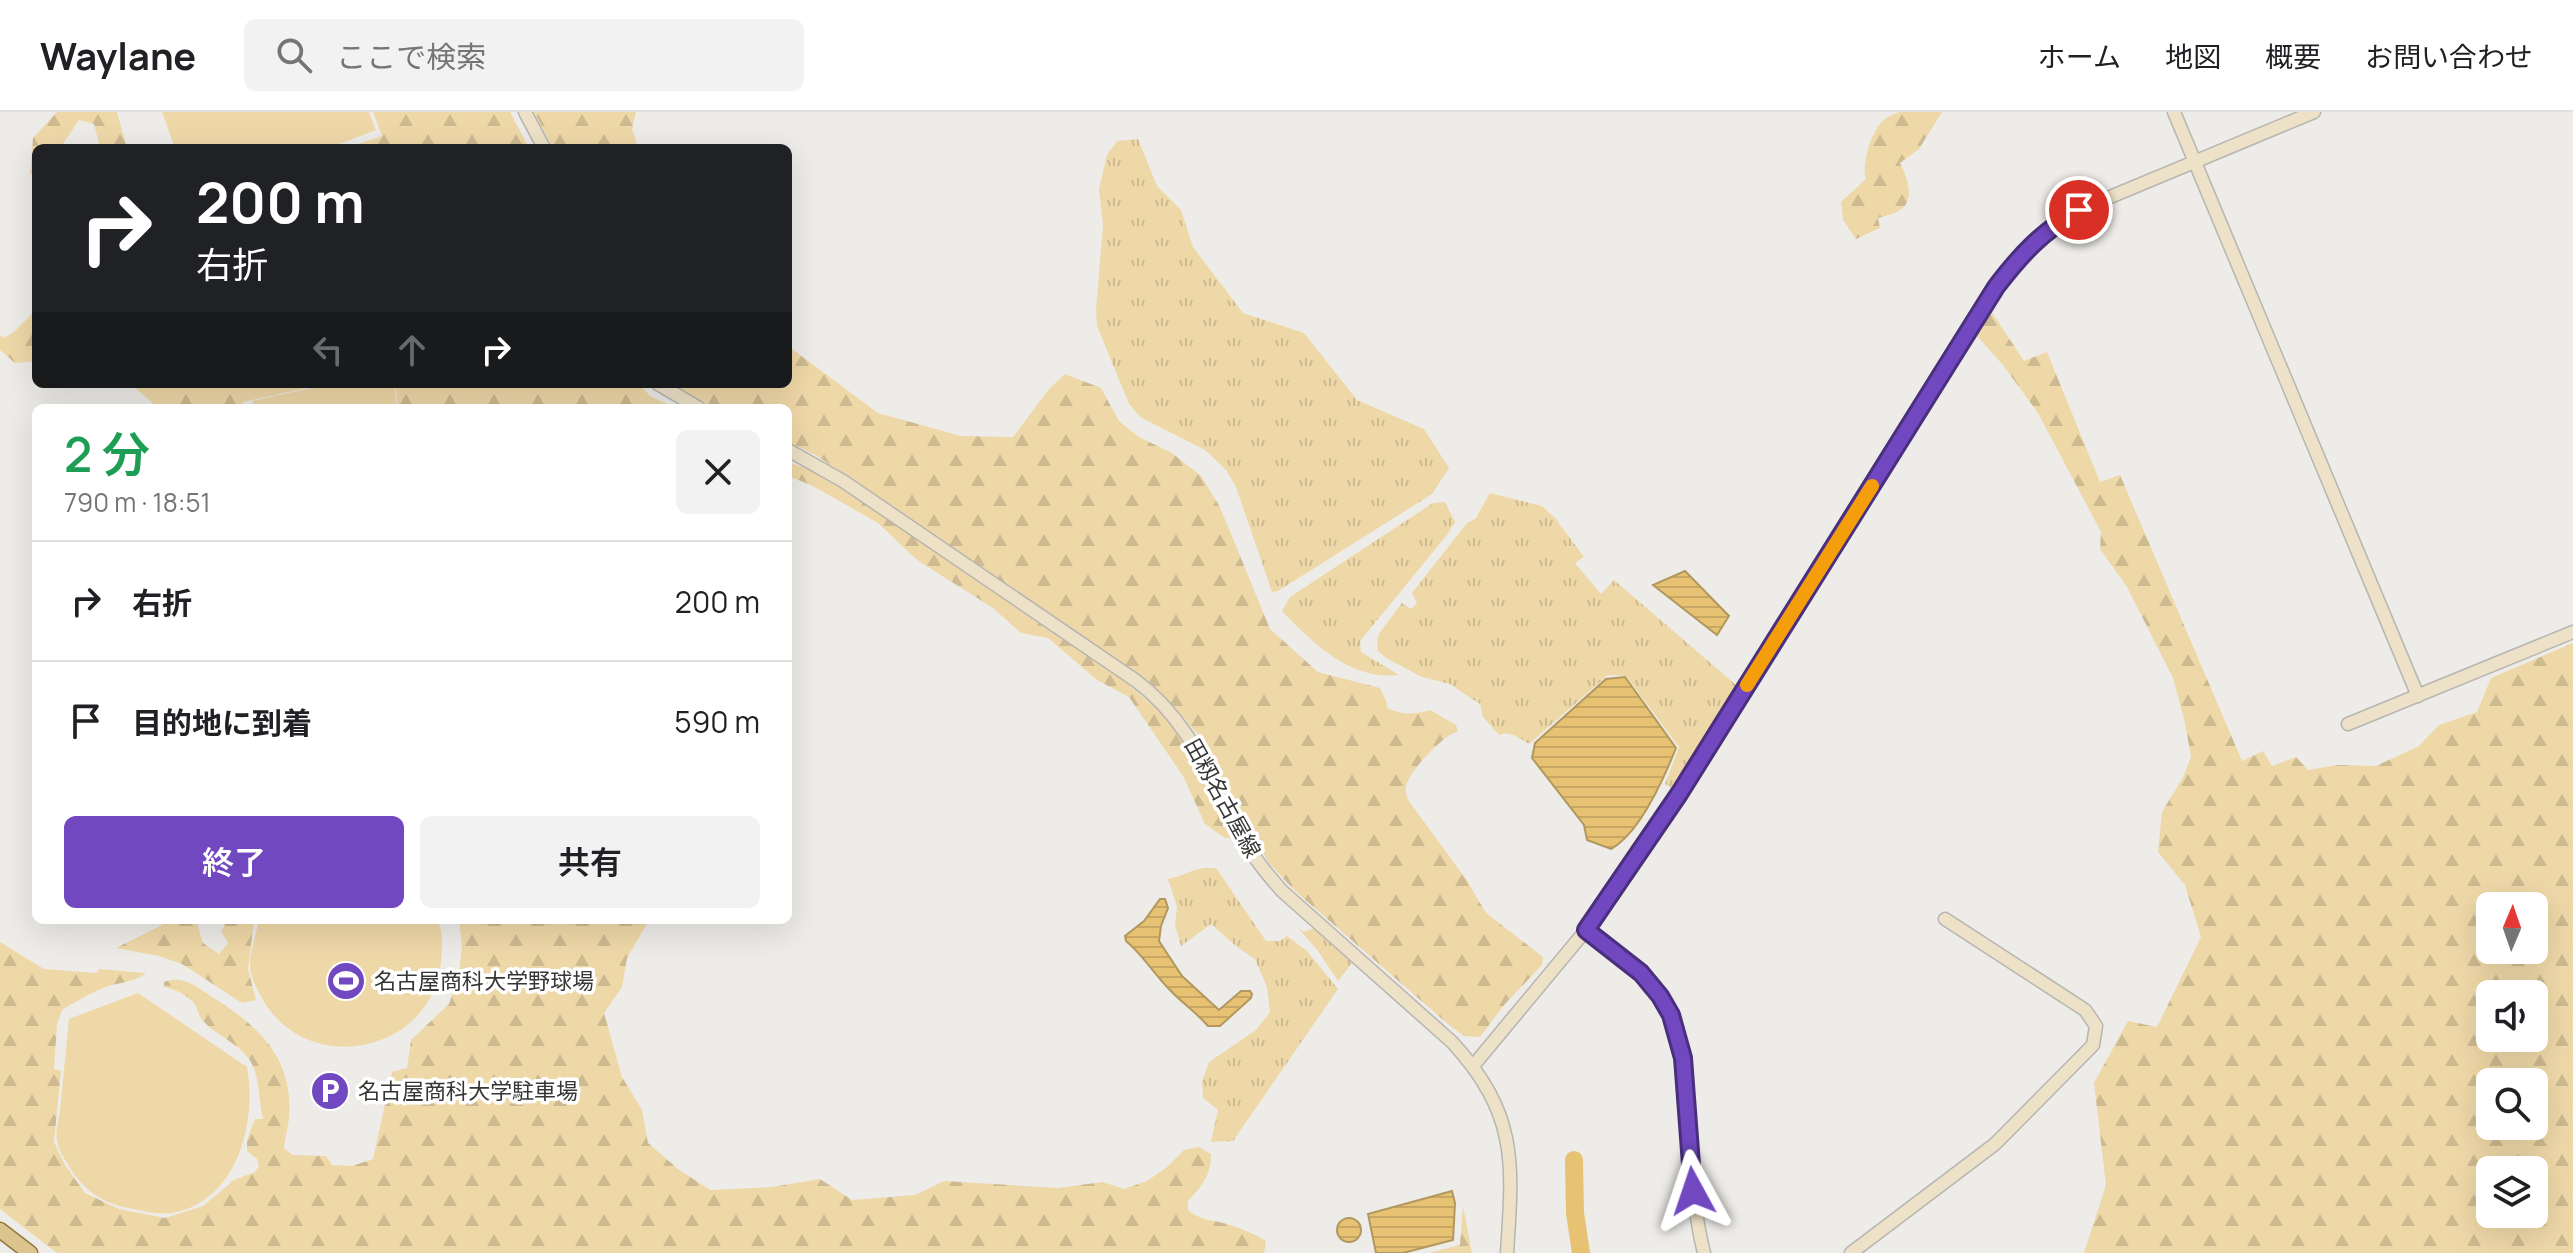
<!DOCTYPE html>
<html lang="ja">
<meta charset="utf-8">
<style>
body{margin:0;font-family:Manrope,"Noto Sans JP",sans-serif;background:#f2f2f2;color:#202124;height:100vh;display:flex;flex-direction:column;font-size:30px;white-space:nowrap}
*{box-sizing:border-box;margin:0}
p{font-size:26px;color:#757577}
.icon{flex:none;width:44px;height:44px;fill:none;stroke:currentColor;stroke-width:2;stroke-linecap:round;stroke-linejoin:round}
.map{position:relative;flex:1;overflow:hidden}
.sheet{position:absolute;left:32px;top:292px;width:760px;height:520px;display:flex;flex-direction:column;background:#fff;border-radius:12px;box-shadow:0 8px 32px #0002}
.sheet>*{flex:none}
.top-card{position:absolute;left:32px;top:32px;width:760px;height:244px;border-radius:12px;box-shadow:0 8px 32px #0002;background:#202124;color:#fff;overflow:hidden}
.needle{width:52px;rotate:2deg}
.fabs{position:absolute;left:2476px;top:780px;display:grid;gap:16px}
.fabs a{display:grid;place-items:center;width:72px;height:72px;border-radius:12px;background:#fff;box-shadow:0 8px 32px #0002;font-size:40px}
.pin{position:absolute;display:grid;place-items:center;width:68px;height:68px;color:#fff;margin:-34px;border:4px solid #fff;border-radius:50%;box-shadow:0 2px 8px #0007}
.me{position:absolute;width:88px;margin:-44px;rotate:355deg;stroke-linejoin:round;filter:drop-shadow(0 0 6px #0008)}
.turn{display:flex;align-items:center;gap:28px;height:168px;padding:0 32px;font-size:36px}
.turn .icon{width:104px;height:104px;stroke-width:2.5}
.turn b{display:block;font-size:56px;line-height:68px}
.lanes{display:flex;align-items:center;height:76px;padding:0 32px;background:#0003;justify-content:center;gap:40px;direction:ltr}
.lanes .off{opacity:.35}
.round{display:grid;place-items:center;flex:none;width:84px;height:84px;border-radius:12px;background:#f2f2f2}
.headline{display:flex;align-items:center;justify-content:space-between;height:136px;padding:0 32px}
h1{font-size:48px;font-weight:600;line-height:60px;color:#1e9e55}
.cta{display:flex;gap:16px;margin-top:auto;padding:16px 32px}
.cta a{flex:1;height:92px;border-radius:12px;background:#7148c0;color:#fff;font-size:32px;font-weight:600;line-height:92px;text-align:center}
.cta a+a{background:#f2f2f2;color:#202124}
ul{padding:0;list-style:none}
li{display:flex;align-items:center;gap:24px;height:120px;padding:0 32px;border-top:2px solid #e0e0e0}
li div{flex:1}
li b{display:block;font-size:30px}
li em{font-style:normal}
header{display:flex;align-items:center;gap:48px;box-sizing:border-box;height:112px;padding:0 40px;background:#fff;border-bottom:2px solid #e0e0e0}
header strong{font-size:38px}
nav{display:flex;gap:44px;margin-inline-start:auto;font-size:28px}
.search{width:560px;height:72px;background:#f2f2f2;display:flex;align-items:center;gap:20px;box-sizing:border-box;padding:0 28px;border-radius:12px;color:#757577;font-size:30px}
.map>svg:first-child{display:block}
.grass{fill:url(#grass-tufts)}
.forest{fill:url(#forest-firs);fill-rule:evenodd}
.pitch{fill:#efd8a8}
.water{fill:url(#water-rules);stroke:#b2985f;stroke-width:2}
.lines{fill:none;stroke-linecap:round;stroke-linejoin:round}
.river{stroke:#e7c272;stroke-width:18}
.secondary-casing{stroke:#b7b5b1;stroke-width:15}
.primary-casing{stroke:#92783e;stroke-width:17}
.secondary{stroke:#ede1c7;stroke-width:12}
.primary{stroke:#dbc48e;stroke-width:14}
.route-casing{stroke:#492f7d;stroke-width:20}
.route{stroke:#7148c0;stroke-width:14}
.slow{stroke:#f59e0b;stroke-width:14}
.labels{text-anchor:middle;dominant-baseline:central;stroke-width:7;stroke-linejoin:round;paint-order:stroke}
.street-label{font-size:22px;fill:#363634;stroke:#fff}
.poi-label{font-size:22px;fill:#363634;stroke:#fff;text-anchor:start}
</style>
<header>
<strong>Waylane</strong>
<div class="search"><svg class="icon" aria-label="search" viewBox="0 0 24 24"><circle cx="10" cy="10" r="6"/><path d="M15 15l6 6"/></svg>ここで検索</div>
<nav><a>ホーム</a><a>地図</a><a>概要</a><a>お問い合わせ</a></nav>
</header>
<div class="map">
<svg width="2573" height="1141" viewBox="0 0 2573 1141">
<defs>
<pattern id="grass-tufts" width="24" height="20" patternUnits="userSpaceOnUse" patternTransform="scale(2)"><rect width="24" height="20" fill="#efd8a8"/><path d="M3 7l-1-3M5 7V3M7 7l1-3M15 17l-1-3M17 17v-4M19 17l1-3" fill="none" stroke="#ceba91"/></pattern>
<pattern id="forest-firs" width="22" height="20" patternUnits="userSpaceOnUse" patternTransform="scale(2)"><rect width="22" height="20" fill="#efd8a8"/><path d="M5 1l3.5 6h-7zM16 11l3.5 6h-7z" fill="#ceba91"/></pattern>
<pattern id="water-rules" width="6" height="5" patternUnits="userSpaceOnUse" patternTransform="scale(2)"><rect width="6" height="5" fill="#e7c272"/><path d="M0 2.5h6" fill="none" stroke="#c7a763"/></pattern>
</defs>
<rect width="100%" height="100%" fill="#eeece8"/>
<g class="grass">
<path d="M1138 27 1157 74 1181 98 1193 135 1243 201 1304 221 1357 288 1424 317 1449 356 1432 382 1278 479 1272 480 1236 375 1226 358 1205 338 1140 305 1129 292 1097 214 1096 198 1103 113 1099 77 1107 43 1117 29Z"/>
<path d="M1490 381 1542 394 1555 406 1584 445 1575 451 1601 482 1614 468 1736 573 1671 676 1665 672 1679 635 1626 564 1608 563 1529 632C1518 626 1512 619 1499 623L1483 605 1480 592 1463 581 1450 572 1422 565 1386 546 1378 539 1377 527 1380 520 1402 491 1411 497 1417 491 1412 481 1467 411 1476 406Z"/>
<path d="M1445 390 1455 410 1447 423 1360 529 1361 540 1399 563C1350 569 1312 530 1282 499L1290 485 1433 391Z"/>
<path d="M1204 756H1216L1266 829H1280L1287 824 1307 839 1338 877 1233 1029 1211 1030 1218 998 1203 986 1202 969 1209 950 1256 918 1270 900 1267 875 1255 847 1237 835 1211 812 1181 834 1175 813 1177 795 1168 767C1180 765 1191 758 1204 756Z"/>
<path d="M1298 816 1304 820 1314 816 1352 851 1338 869 1318 839Z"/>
</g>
<g class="forest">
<path d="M57 0H117L127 36H100L94 12 79 8 60 36H36V59L30 63 33 26Z"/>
<path d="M373 0H510L529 36H347L382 24Z"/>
<path d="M534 0H636L632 17 638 36H553Z"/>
<path d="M1900 0H1942L1919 37 1900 51C1906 63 1915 84 1903 96 1897 101 1886 104 1878 106L1880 116 1856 127 1843 108 1841 90 1866 67C1861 54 1871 20 1882 10 1886 5 1894 2 1900 0Z"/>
<path d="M36 198V249L15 251 0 238V223L4 226 14 220Z"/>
<path d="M1991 199 2024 249 2047 240 2100 370 2120 363 2242 649 2263 639 2272 654 2296 645 2308 658 2337 653 2376 654 2419 634 2439 613 2477 600 2491 566 2573 531V1141H2084L2106 1073 2094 971 2128 909 2157 915 2201 825 2185 773 2158 740 2162 700 2183 665 2191 645 2185 611 2173 566 2127 475 2100 437 2101 420 2038 301 2003 253 1976 223ZM2490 794H2534V838H2490ZM2490 882H2534V926H2490ZM2490 970H2534V1014H2490ZM2490 1058H2534V1102H2490Z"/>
<path d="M788 234 878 301 961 324 1013 325 1049 277 1065 262 1101 276 1119 309 1139 325 1172 341 1201 364 1220 395 1270 517 1318 560 1380 576 1387 591V596C1403 603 1414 603 1430 598L1456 613 1458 620C1445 621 1407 661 1406 675 1405 680 1407 684 1408 688L1466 767 1486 801 1543 845 1542 853 1505 892 1480 925 1464 924 1449 913 1294 778 1269 751 1200 625 1168 588 1131 557 817 344 788 330V296H715L670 272H788Z"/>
<path d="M131 272H325L243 290V296H158Z"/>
<path d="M395 272H639L650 284 675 296H398Z"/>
<path d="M788 350 811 358 864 391 1129 573 1163 602 1180 624 1233 726H1225L1205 712 1183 664 1129 585 1097 568 1048 526 1021 521 993 496 917 448 878 411 811 373 788 364Z"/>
<path d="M172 808H196L203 831 219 842 228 831 221 819 228 808H254L248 857 256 888 242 891 182 852 159 844 116 836Z"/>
<path d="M459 808H649L627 846 622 875 604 901 622 965 642 998 648 1031 678 1057 710 1078 772 1075 820 1067 852 1088 915 1083 944 1069 1057 1076 1103 1070 1124 1077 1147 1069 1167 1055 1184 1038 1199 1035 1211 1042C1212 1061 1202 1075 1188 1089V1098C1203 1110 1213 1107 1230 1113 1243 1117 1254 1122 1266 1129L1264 1141H57L0 1097V830L44 857 96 861 99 857 146 861C135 871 117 870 103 876 89 882 75 890 62 898L57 912 54 957 61 959 54 1030 65 1053 85 1081 119 1097 165 1106 203 1094 234 1068 255 1060 259 1054 257 1047 247 1039V1028L255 1007H263C259 991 260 973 254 957 246 933 220 927 204 910 197 904 199 895 192 889 184 881 174 877 164 875V870C181 863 195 873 209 883 256 912 294 944 289 1006 288 1016 285 1026 284 1036L293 1043 326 1044 332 1053 352 1054 373 1047 392 960 407 956 411 928 449 892 459 862 462 833Z"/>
<path d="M1463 1094 1472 1141H1429L1460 1133Z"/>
</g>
<g class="pitch">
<path d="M162 0H369L376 18 329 36H175Z"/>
<path d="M330 272H394L397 296H254L252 289Z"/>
<path d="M259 808H437C444 820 442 837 441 850 432 940 311 966 264 890 259 881 251 867 250 856 249 842 256 822 259 808Z"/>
<path d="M138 881 247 955C257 1009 238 1086 177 1100 160 1104 144 1099 128 1096 103 1091 83 1078 70 1056 65 1048 58 1037 57 1028 55 1019 59 1007 60 998 63 968 66 937 69 907Z"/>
</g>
<g class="water">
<path d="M1685 459 1729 504 1717 523 1653 473Z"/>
<path d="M1625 565 1676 636C1664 666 1640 721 1611 737L1587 728 1584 713 1532 646 1535 631 1606 567Z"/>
<path d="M1160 787H1165L1168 796 1161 814 1159 829 1182 864 1219 898 1241 879H1250L1252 882 1251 886 1220 914H1208C1196 900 1182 891 1170 878 1154 862 1143 843 1126 829L1125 824 1144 809Z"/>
<path d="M1452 1079 1455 1091 1453 1128 1403 1141H1376L1368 1102Z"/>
<circle cx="1349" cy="1118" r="12"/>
</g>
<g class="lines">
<path class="river" d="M1574 1048 1575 1101 1581 1141"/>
<defs>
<g id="secondary">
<path d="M525 0 544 36"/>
<path d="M2174 0 2418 584"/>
<path d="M658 272 699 296"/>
<path d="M788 338 843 369 1135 568C1192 610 1211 670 1245 729 1255 748 1268 763 1282 779L1452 930C1518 1002 1513 1050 1507 1141"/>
<path d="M2348 612 2573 520"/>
<path d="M1586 818C1611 838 1640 856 1659 883 1685 919 1684 965 1688 1007 1691 1052 1693 1097 1704 1141"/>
<path d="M1473 954 1586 818 1679 682 1996 175 2021 142 2040 123 2079 98 2314 0"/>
<path d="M1851 1141 1995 1032 2093 933 2096 914 2085 898 1945 807"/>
</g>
<path id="primary" d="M0 1118 30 1141"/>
</defs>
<use href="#secondary" class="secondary-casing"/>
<use href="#primary" class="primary-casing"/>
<use href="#secondary" class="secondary"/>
<use href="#primary" class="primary"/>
</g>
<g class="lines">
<defs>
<path id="route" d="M1693 1079 1683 946 1671 903 1660 884 1641 861 1586 818 1679 682 1996 175C2022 141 2042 120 2079 98"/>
</defs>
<use href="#route" class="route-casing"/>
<use href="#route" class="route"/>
<path class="slow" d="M1747 573 1872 374"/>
</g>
<defs>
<symbol id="stadium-disc" viewBox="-11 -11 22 22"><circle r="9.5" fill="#7148c0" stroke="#fff"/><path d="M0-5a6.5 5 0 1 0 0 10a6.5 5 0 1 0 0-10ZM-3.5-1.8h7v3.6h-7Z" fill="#fff"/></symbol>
<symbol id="parking-disc" viewBox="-11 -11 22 22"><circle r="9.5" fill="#7148c0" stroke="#fff"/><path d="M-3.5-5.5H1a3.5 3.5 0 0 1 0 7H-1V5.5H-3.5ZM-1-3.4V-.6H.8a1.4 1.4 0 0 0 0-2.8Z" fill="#fff"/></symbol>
</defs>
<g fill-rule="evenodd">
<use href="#stadium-disc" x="324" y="847" width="44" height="44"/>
<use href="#parking-disc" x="308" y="957" width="44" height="44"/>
</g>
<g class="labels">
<g class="street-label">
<text transform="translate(1223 686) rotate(61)">田籾名古屋線</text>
</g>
<g class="poi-label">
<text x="374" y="869">名古屋商科大学野球場</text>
<text x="358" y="979">名古屋商科大学駐車場</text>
</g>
</g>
</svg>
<div class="fabs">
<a><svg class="needle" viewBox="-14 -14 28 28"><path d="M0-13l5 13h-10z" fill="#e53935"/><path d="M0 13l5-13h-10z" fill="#757577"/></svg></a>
<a><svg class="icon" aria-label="sound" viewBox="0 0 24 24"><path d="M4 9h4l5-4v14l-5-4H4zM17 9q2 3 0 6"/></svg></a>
<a><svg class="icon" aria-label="search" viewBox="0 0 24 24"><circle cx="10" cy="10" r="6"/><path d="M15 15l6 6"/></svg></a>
<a><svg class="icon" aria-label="layers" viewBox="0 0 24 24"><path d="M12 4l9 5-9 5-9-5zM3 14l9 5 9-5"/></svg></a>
</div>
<div class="pin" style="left:2079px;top:98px;background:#d93025"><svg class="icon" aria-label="arrive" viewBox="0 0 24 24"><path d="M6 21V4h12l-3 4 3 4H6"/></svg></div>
<svg class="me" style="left:1693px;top:1079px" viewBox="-20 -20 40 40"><path d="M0-17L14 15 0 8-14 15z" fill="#7148c0" stroke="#fff" stroke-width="4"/></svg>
<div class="top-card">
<div class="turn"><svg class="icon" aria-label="right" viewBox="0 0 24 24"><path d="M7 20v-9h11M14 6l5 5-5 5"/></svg><div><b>200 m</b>右折</div></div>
<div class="lanes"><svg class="icon off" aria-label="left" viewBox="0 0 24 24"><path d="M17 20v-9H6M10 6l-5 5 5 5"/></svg><svg class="icon off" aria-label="ahead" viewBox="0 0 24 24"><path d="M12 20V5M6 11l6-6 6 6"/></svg><svg class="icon" aria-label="right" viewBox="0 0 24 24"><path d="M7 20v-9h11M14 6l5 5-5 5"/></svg></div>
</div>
<section class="sheet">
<div class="headline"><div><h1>2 分</h1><p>790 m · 18:51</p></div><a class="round"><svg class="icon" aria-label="close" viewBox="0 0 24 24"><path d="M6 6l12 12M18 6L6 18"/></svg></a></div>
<ul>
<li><svg class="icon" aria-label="right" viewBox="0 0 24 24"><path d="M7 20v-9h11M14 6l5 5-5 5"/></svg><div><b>右折</b></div><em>200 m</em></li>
<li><svg class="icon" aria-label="arrive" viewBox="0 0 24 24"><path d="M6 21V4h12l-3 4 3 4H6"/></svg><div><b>目的地に到着</b></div><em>590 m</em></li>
</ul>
<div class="cta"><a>終了</a><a>共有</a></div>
</section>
</div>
